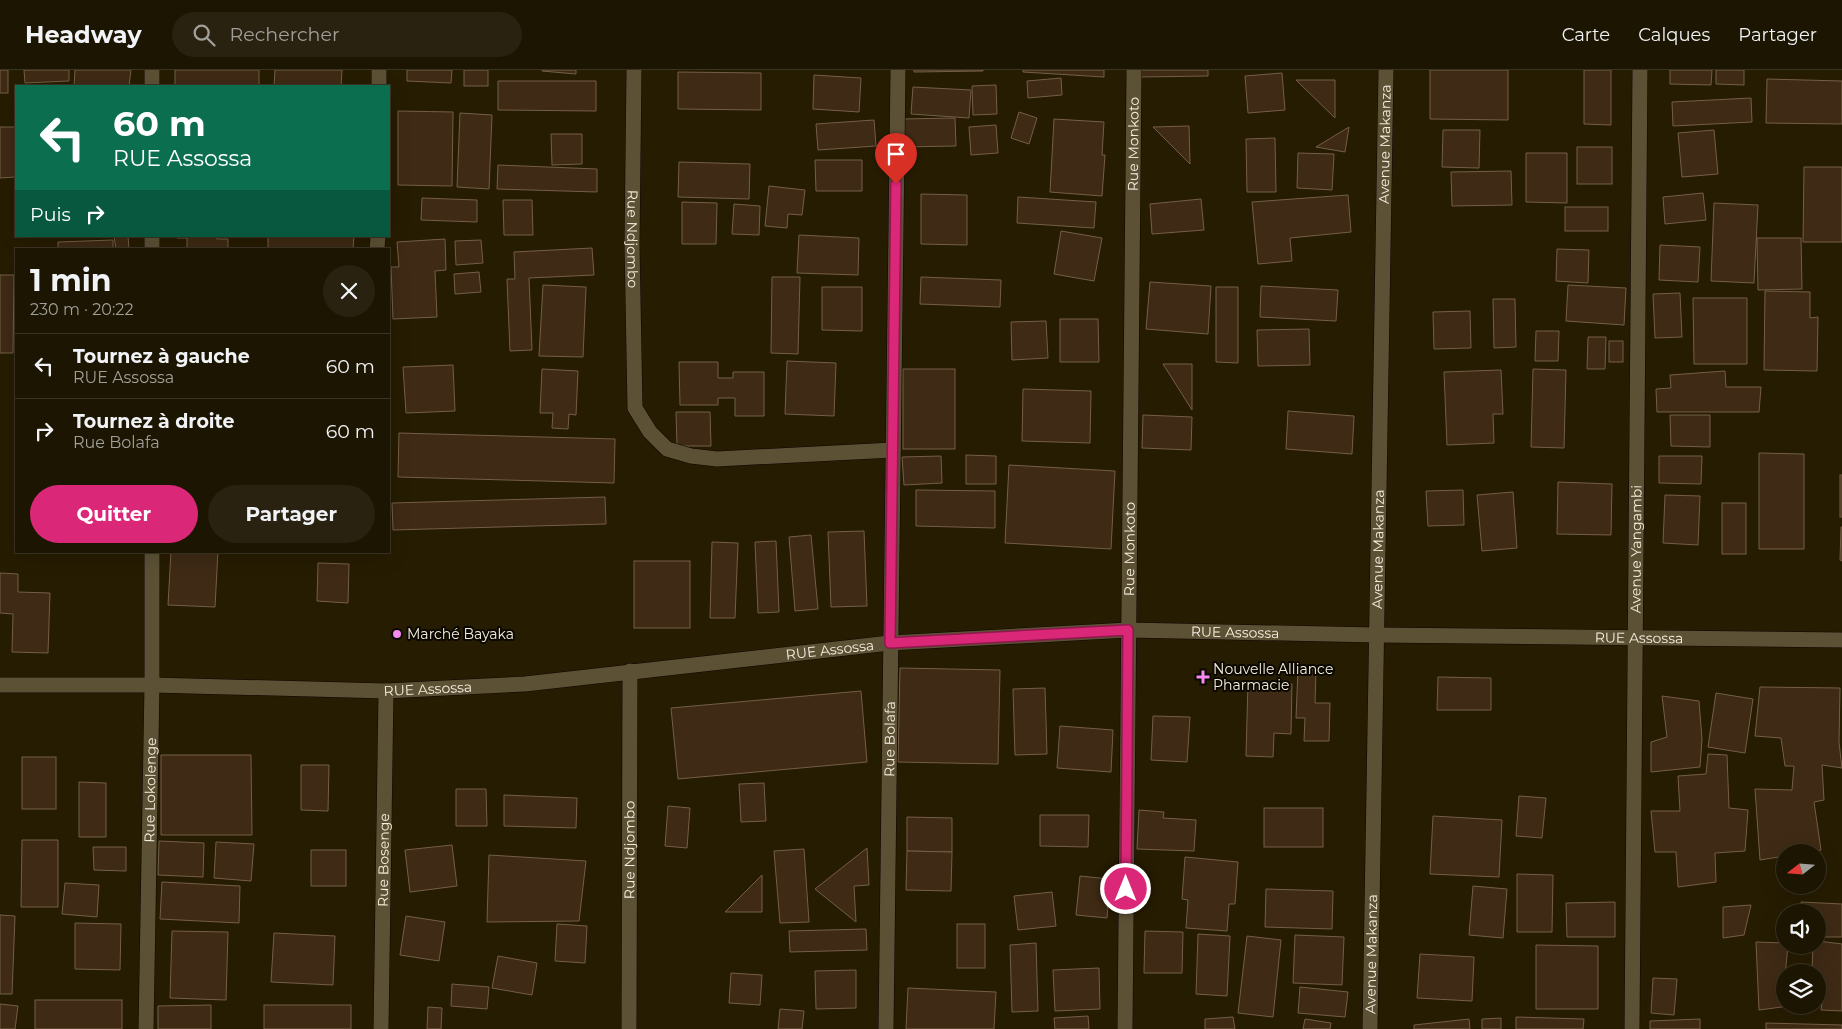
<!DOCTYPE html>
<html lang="fr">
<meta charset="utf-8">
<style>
body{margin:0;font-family:Montserrat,sans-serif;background:#292211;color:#f1f3f6;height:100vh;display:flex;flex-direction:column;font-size:19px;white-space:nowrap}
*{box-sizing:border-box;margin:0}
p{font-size:16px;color:#a09f99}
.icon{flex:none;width:28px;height:28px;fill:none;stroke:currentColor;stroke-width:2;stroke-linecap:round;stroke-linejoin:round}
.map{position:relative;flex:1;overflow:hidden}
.sheet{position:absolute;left:15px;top:178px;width:375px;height:305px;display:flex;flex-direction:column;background:#1c1502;border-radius:0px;box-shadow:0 5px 20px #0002,0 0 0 1px #3a3424}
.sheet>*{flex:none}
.banner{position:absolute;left:15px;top:15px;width:375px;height:152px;border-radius:0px;box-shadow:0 5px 20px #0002,0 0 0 1px #3a3424;background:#0b6e4f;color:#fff;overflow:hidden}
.needle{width:32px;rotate:253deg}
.controls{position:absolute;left:1776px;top:774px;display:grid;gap:10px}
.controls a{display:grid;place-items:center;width:50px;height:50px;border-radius:50%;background:#1c1502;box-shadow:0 5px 20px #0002,0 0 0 1px #3a3424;font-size:25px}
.pin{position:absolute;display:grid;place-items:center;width:42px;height:42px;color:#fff;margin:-51px -21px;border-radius:50% 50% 50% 0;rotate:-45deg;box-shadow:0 0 5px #0007}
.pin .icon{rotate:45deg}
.me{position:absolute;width:55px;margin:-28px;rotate:0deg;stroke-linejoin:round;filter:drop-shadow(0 0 4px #0008)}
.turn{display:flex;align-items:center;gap:18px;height:105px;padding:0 15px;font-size:22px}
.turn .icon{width:65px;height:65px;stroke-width:2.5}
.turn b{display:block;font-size:35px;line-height:42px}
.then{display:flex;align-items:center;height:48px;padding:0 15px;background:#0003;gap:10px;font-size:19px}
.round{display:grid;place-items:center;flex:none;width:52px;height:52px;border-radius:26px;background:#292211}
.summary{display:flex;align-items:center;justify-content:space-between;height:85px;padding:0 15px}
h1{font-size:30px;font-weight:700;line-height:38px}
.primary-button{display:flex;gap:10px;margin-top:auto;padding:10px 15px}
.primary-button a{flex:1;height:58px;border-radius:30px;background:#db2777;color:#fff;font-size:20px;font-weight:700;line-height:58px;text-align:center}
.primary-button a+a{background:#292211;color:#f1f3f6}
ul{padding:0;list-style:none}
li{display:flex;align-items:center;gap:15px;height:65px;padding:0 15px;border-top:1px solid #3a3424}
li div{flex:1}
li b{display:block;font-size:19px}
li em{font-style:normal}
header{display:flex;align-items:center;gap:30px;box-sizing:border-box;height:70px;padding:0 25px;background:#1c1502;border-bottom:1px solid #3a3424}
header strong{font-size:24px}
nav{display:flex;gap:28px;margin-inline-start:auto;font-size:18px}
.search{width:350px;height:45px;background:#292211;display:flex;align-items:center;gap:12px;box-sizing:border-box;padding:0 18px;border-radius:28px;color:#a09f99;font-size:19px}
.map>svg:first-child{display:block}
.building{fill:#3e2a15;stroke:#755e47}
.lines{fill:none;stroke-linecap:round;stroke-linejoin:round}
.minor-casing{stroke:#0f0600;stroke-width:16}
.minor{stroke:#5c5135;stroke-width:15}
.route-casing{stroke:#8e194d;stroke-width:12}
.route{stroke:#db2777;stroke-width:9}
.poi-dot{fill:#f589ee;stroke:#0b0701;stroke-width:2}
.labels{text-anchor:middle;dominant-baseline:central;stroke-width:4;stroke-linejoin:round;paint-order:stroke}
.street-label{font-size:14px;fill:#f4eede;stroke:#0b0701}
.poi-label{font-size:14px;fill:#f4eede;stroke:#0b0701;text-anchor:start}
</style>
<header>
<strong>Headway</strong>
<div class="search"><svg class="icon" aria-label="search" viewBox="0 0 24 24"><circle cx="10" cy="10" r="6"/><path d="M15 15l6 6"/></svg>Rechercher</div>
<nav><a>Carte</a><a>Calques</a><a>Partager</a></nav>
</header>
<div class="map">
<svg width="1842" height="959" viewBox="0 0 1842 959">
<rect width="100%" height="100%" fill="#261c02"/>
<g class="building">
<rect x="0" y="0" width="8" height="23"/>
<path d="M24 0H69V11L25 13Z"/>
<path d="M75 0H131L129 16H74Z"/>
<rect x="175" y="0" width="84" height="16"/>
<path d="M275 0H342L341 16H274Z"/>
<path d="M407 0H452L451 13 407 11Z"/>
<rect x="464" y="0" width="24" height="16"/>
<path d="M576 0V4L542 1V0Z"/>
<path d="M914 0H983V1L914 2Z"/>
<path d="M1023 0H1104V7L1023 2Z"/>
<path d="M1140 0H1208V6L1140 7Z"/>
<path d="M1430 0H1508V50L1430 49Z"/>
<path d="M1584 0H1611V55L1584 54Z"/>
<path d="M1670 0H1712L1711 15 1670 14Z"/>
<path d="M1716 0H1744V15L1716 14Z"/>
<path d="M678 2 761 3V40L678 39Z"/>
<path d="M1282 3 1285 40 1248 43 1245 6Z"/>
<path d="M814 5 861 8 859 42 813 39Z"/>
<path d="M1061 8 1062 25 1028 28 1027 11Z"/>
<path d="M1767 9 1842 11V54L1766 53Z"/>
<path d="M1296 10H1335V48Z"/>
<path d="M498 11H596V41L498 40Z"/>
<path d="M996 15 997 44 973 45 972 16Z"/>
<path d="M913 17 971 20 969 48 911 44Z"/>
<path d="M1751 28 1752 52 1673 56 1672 32Z"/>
<path d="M398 41 453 42 452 116 398 115Z"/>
<path d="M1019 42 1037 48 1029 74 1011 68Z"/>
<path d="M460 43 492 45 489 119 457 117Z"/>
<path d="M955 48 956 76 903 77 902 49Z"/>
<path d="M1054 49 1104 52 1102 85H1105L1102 126 1050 122Z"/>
<path d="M874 50 876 76 818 80 816 54Z"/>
<path d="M996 55 998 83 971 85 969 57Z"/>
<path d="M1189 56 1190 94 1153 57Z"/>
<path d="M0 57H16V107L0 108Z"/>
<path d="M1349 57 1345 82 1316 77Z"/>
<path d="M1443 60H1480L1479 98 1442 97Z"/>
<path d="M1714 60 1718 104 1682 107 1678 63Z"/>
<path d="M551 64H582V94L552 95Z"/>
<path d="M1275 68 1276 122H1247L1246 69Z"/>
<rect x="1577" y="77" width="35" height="37"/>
<path d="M1298 83 1334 84 1332 120 1297 118Z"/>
<path d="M1526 83H1567V133L1526 132Z"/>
<path d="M815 90H862V121H816Z"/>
<path d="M679 92 750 94 749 129 678 127Z"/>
<path d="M498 95 597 99V122L497 119Z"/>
<path d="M1804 97H1842V172H1803Z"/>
<path d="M1511 101 1512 135 1452 136 1451 102Z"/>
<path d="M769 116 805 120 802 145 788 144 787 158 765 156Z"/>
<path d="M1703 123 1706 150 1665 154 1663 127Z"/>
<path d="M921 124 967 125V175L921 174Z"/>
<path d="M1348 125 1351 162 1290 168 1292 191 1258 194 1252 132Z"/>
<path d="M1018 127 1096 132 1094 158 1017 153Z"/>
<path d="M422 128 477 130V152L421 150Z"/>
<path d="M1201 129 1204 160 1152 164 1150 134Z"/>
<path d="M503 130H532L533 165H504Z"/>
<path d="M682 132 717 133 716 174H682Z"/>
<path d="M1714 133 1758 135 1754 213 1711 211Z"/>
<path d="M734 134 760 136 759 165 732 164Z"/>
<rect x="1565" y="137" width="43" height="24"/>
<path d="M1061 161 1102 168 1094 211 1054 204Z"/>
<path d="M799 165 859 168 858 205 797 203Z"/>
<path d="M114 166H128L129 179H116Z"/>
<path d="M177 166H217V169H228V179H187V168H177Z"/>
<path d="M268 166H354L353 179H268Z"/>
<path d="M1757 168H1801L1802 219 1758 220Z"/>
<path d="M445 169 446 200 435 201 437 247 393 249 391 197H399L397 172Z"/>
<path d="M113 170V179H58V172Z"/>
<path d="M481 170 483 193 456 195 455 171Z"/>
<path d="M1660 175 1700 177 1698 212 1659 210Z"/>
<path d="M592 178 594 205 529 208 532 280 510 281 507 209H515L514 182Z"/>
<path d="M1557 179 1589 180 1588 213 1556 211Z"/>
<path d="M479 202 481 222 455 224 454 204Z"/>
<path d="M0 205H14L13 283H0Z"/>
<path d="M772 207H800L798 284 771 283Z"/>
<path d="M921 207 1001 210 1000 237 920 234Z"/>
<path d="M1150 212 1211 216 1208 264 1146 259Z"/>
<path d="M543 215 586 217 583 287 539 286Z"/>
<path d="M1568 215 1626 218 1624 255 1566 251Z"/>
<path d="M1261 216 1338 220 1336 251 1260 247Z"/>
<path d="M822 217H862V261L822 260Z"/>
<path d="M1216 217H1238V293L1216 292Z"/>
<path d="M1765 221 1810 222V248L1818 247 1817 301 1764 300Z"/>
<path d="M1680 223 1682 267 1655 268 1653 224Z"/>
<path d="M1693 228H1747V294H1694Z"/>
<path d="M1493 229H1515L1516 277 1494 278Z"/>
<path d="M1470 241 1471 278 1434 279 1433 242Z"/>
<path d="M1060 249H1098L1099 292H1060Z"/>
<path d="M1046 251 1048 288 1012 290 1011 252Z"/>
<path d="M1309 259 1310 295 1258 296 1257 260Z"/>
<path d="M1536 261H1559L1558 291H1535Z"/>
<path d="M1588 267H1606L1605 299H1587Z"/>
<rect x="1609" y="271" width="14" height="21"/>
<path d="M787 291 836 293 834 346 785 344Z"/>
<path d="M679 292H718V308H733V302H764V346H735V328H718V335H680Z"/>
<path d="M1163 294H1192V340Z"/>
<path d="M453 295 455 341 406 343 403 297Z"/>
<path d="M542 299 578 301 576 345 569 344 568 359 552 358 553 343H540Z"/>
<rect x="903" y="299" width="52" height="80"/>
<path d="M1533 299 1566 300 1564 378 1531 377Z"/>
<path d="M1501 300 1503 344H1493L1494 373 1447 375 1444 302Z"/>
<path d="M1725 301 1726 317H1761L1759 342H1657L1656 319 1671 318 1670 305Z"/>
<path d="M1023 319 1091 321 1090 373 1022 371Z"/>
<path d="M1288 341 1354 346 1352 384 1286 379Z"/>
<path d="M676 342H710L711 376H677Z"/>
<path d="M1143 345 1192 347 1191 380 1142 378Z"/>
<path d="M1670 345H1710V377L1671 376Z"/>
<path d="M399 363 615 369 614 413 398 407Z"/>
<path d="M1759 383 1804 384V479H1759Z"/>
<path d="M966 385 996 386V414H966Z"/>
<path d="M941 386 942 413 904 415 902 387Z"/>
<path d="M1659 386H1702L1701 414 1659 413Z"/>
<path d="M1009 395 1115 401 1111 479 1005 473Z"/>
<rect x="1840" y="405" width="2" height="42"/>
<path d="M1558 412 1612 414 1611 465 1557 464Z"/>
<path d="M916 420 995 421V458L916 456Z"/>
<path d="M1463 420 1464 455 1428 456 1426 421Z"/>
<path d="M1513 422 1517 478 1482 481 1477 425Z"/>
<path d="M1665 425 1700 426 1698 475 1663 473Z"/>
<path d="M605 427 606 454 393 460 392 433Z"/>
<rect x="1722" y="433" width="24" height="51"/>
<path d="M1841 457H1842V491L1840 490Z"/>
<path d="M864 461 867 536 831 537 828 462Z"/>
<path d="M811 465 818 539 795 541 789 467Z"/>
<path d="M776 471 779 542 758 543 755 472Z"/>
<path d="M712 472 738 473 735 548H710Z"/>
<path d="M171 481H218L215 537 168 535Z"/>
<rect x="634" y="491" width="56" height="67"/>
<path d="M318 493 349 494 348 533 317 531Z"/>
<path d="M0 503 18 504V522L50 523 48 583 12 582 13 544 0 543Z"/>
<path d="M900 598 1000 600 998 694 898 692Z"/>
<path d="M1298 599 1316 600 1315 633H1330L1329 671H1304L1305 648H1296Z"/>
<path d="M1438 607 1491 608V640H1437Z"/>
<path d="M1248 612 1292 614 1291 664 1274 663 1273 687 1246 686Z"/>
<path d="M1760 617 1840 618 1839 672 1842 698 1822 695 1824 730 1814 732 1821 780 1807 782H1785V786L1760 790 1755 719 1792 720 1794 696H1785L1781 668 1755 666Z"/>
<path d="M1045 618 1047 684 1015 685 1013 619Z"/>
<path d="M861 621 867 692 678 709 671 638Z"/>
<path d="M1716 623 1753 629 1745 683 1708 677Z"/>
<path d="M1662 626 1699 631 1702 669 1700 697 1651 702V672L1667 667Z"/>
<path d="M1153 646 1190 647 1187 692 1151 690Z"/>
<path d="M1060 656 1113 660 1111 702 1057 698Z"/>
<path d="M1708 684 1727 685 1729 738 1748 740 1745 781 1715 783 1716 812 1678 817 1676 782H1655L1651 741H1680L1678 706 1706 704Z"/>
<path d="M161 685H251L252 765H161Z"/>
<rect x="22" y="687" width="34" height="52"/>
<path d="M301 695H329L328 741 301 740Z"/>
<path d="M79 712 106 713V767H79Z"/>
<path d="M764 713 766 751 741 752 739 714Z"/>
<path d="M456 719H486L487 756H456Z"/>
<path d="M504 725 577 728 576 758 504 756Z"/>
<path d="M1519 726 1546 728 1542 768 1516 766Z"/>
<path d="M668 736 690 738 687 778 665 776Z"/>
<rect x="1264" y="738" width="59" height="39"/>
<path d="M1139 740 1164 742 1163 748 1196 750 1194 781 1137 779Z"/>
<path d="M1040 745H1089L1088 777 1040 776Z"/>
<path d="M1433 746 1502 750 1499 807 1430 804Z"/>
<path d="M907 747 952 748V782L907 781Z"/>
<path d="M22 770H58V837H21Z"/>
<path d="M159 771 204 773 203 807 158 805Z"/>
<path d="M216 772 254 774 251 811 214 808Z"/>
<path d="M452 775 457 816 410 822 405 780Z"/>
<path d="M93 777H126V801L94 800Z"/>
<path d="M867 778 869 815 854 816 856 852 815 819Z"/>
<path d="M804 779 809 852 780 853 774 781Z"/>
<rect x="311" y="780" width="35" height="36"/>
<path d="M907 781 952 782 951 821 906 820Z"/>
<path d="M489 785 586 791 579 851 487 852Z"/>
<path d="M1185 787 1238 792 1235 834H1229L1227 861 1186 858 1188 830 1182 829Z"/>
<path d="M1517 804 1553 805 1552 862H1517Z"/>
<path d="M762 805V842H725Z"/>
<path d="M1080 806 1110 809 1107 848 1076 845Z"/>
<path d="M162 812 240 816 239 853 160 849Z"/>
<path d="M65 813 99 815 97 847 62 844Z"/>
<path d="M1473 816 1507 819 1503 868 1469 865Z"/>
<path d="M1266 819 1333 821 1332 859 1265 857Z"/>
<path d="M1052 822 1056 856 1018 860 1014 826Z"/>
<path d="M1615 832V867H1567L1566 833Z"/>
<path d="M1801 832 1842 834V867H1818V842H1801Z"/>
<path d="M1751 835 1744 865 1723 868V837Z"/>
<path d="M0 845 15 846 12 924H0Z"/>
<path d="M406 846 445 852 439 891 400 885Z"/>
<path d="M75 853 121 854 120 900 75 899Z"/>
<path d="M557 854 587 856 585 893 555 891Z"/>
<rect x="957" y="854" width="28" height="44"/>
<path d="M866 859 867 880 790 882 789 861Z"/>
<path d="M172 861 228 862 226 930 170 928Z"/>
<path d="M1145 861 1183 862 1182 903H1144Z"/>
<path d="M274 863 335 866 333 915 271 912Z"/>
<path d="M1198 864 1230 866 1227 926 1196 924Z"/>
<path d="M1295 865 1344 867 1342 915 1293 913Z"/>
<path d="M1247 866 1281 870 1273 947 1238 943Z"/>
<path d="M1818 871 1842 874V941L1821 940 1824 919H1818V902H1794L1812 899 1813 875H1818Z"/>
<path d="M1756 872 1785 873V875H1788L1782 937 1759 940Z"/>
<path d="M1036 873 1038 941 1012 942 1010 875Z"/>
<path d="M1536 875 1598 876V939H1536Z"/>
<path d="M1420 884 1474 887 1472 931 1417 928Z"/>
<path d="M498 886 537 893 532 925 492 918Z"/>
<path d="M1099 898 1100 939 1055 941 1053 900Z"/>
<path d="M856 900V938L816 939 815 901Z"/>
<path d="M731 903 762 905 760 935 729 933Z"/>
<path d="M1653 908 1677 909 1674 945 1651 943Z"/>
<path d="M452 914 489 917 487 939 451 936Z"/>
<path d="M1300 917 1348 922 1345 947 1298 943Z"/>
<path d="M908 918 996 922 994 959H906Z"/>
<rect x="35" y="930" width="87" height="29"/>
<path d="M0 934 18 936 15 959H0Z"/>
<path d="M211 935V959H158V936Z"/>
<rect x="264" y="935" width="87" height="24"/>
<path d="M428 937 442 938 441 959H427Z"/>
<path d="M780 939 804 941 802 959H778Z"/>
<path d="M1088 946 1089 959H1055L1054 948Z"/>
<path d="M1233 947 1235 959H1205V949Z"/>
<path d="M1516 947 1584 949 1583 959H1516Z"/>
<path d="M1501 948V959H1482V949Z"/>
<path d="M1305 949 1331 953 1330 959H1303Z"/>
<path d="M1469 949 1470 959H1414V955Z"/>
<path d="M1700 949V959H1650V951Z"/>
<path d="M1766 953 1842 955V959H1766Z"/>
</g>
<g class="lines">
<defs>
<g id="minor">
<path id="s1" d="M634 0 632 174 635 338 650 362 667 379 691 386 717 389 893 380"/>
<path d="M152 16V0"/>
<path d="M379 16V0"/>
<path d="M152 179V166"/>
<path d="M377 179 378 166"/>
<path id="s2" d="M0 615H152L386 621 525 614 890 573 1128 560 1376 565 1842 570"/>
<path id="s3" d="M146 959 152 615V481"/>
<path id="s4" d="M381 959 386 621"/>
<path id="s5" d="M629 959 630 601"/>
<path id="s6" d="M886 959 898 0"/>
<path id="s7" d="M1125 959 1134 0"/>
<path id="s8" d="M1370 959 1386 0"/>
<path id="s9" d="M1632 959 1640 0"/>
</g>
</defs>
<use href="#minor" class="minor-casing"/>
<use href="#minor" class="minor"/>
</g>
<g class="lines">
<defs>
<path id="route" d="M896 114 890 573 1128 560 1126 819"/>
</defs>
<use href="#route" class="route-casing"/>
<use href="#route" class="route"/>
</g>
<g class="poi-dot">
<circle cx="397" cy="564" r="5"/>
<path d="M1200.5 599.5h5v5h5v5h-5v5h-5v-5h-5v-5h5z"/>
</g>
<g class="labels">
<g class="street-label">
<text stroke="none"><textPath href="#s7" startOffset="885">Rue Monkoto</textPath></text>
<text stroke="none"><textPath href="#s8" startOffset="885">Avenue Makanza</textPath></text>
<text stroke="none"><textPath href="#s1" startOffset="169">Rue Ndjombo</textPath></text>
<text stroke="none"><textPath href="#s7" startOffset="480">Rue Monkoto</textPath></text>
<text stroke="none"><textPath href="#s8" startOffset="480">Avenue Makanza</textPath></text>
<text stroke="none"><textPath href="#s9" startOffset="480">Avenue Yangambi</textPath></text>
<text stroke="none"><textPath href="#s2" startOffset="1238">RUE Assossa</textPath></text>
<text stroke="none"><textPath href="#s2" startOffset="1642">RUE Assossa</textPath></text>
<text stroke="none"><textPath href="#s2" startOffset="832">RUE Assossa</textPath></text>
<text stroke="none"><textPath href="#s2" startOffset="428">RUE Assossa</textPath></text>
<text stroke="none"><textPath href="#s6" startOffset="290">Rue Bolafa</textPath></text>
<text stroke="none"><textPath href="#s3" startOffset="239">Rue Lokolenge</textPath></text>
<text stroke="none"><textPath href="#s5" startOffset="179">Rue Ndjombo</textPath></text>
<text stroke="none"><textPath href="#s4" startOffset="169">Rue Bosenge</textPath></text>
<text stroke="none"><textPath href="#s8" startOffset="75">Avenue Makanza</textPath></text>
</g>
<g class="poi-label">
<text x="407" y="564">Marché Bayaka</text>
<text x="1213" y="599">Nouvelle Alliance<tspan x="1213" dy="16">Pharmacie</tspan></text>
</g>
</g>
</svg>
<div class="controls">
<a><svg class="needle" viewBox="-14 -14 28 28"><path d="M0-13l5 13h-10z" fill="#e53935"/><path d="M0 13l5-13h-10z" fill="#a09f99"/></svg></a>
<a><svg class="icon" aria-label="sound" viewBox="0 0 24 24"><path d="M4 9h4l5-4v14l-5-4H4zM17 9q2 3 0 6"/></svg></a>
<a><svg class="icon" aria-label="layers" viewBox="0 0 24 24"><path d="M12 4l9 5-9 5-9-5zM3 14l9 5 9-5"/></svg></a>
</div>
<div class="pin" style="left:896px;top:114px;background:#d93025"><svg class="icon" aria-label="arrive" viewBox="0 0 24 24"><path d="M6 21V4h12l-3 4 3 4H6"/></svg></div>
<svg class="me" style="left:1126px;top:819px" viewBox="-20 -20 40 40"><circle r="17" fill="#db2777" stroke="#fff" stroke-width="3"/><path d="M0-11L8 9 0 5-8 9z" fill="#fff"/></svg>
<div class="banner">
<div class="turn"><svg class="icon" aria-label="left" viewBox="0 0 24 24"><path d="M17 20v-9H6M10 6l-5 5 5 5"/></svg><div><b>60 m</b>RUE Assossa</div></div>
<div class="then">Puis<svg class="icon" aria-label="right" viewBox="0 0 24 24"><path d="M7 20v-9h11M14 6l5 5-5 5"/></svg></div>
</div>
<section class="sheet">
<div class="summary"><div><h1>1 min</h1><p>230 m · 20:22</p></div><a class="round"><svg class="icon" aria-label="close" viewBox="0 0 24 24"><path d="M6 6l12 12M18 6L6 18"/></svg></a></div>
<ul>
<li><svg class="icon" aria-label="left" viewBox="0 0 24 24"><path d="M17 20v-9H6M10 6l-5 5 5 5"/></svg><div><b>Tournez à gauche</b><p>RUE Assossa</p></div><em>60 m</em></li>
<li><svg class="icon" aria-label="right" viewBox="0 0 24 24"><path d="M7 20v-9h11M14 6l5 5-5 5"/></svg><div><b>Tournez à droite</b><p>Rue Bolafa</p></div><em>60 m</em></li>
</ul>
<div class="primary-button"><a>Quitter</a><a>Partager</a></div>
</section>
</div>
